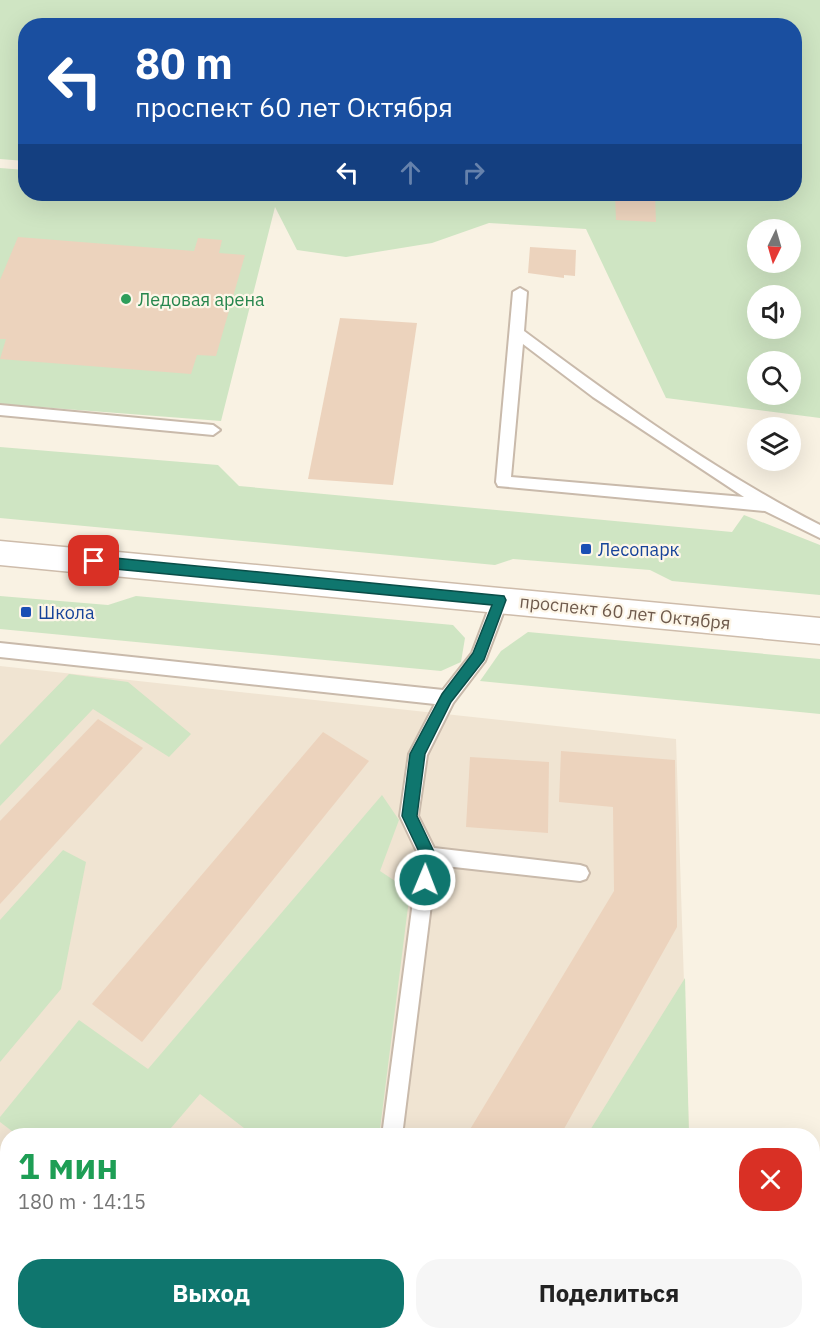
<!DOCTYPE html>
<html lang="ru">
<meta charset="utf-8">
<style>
body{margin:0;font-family:"IBM Plex Sans",sans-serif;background:#f6f6f6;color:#222;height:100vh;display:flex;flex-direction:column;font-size:22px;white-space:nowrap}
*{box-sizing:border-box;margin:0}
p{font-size:20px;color:#767676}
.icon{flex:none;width:33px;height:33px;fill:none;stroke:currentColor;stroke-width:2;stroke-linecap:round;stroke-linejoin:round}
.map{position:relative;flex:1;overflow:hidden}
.sheet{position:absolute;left:0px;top:1128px;width:820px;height:212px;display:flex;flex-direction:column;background:#fff;border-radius:24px 24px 0 0;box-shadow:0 6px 24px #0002}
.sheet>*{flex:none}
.top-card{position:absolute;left:18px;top:18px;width:784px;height:183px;border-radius:24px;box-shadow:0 6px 24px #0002;background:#1a4fa0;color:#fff;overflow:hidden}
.needle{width:39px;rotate:185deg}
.tools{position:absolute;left:747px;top:219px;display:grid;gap:12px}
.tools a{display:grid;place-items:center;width:54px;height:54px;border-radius:50%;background:#fff;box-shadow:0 6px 24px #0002;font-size:30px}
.pin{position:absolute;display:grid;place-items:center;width:51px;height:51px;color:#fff;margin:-26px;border-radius:12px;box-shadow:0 3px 9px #0006}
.me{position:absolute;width:66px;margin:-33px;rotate:1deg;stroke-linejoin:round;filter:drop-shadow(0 0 4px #0008)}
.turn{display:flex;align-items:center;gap:21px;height:126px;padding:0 18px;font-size:27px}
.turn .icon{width:78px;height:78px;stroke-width:2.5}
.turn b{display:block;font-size:42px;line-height:51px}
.lanes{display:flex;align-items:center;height:57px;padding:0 18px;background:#0003;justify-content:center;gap:30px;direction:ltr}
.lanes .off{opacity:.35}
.round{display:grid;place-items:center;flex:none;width:63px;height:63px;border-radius:24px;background:#f6f6f6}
.headline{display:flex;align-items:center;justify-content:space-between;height:102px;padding:0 18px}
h1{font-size:36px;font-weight:700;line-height:45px;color:#1e9e55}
.action{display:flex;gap:12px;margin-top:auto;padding:12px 18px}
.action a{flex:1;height:69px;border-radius:24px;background:#0f766e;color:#fff;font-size:24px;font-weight:700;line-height:69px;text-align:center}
.action a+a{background:#f6f6f6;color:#222}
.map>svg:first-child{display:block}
.residential{fill:#f0e4d2}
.green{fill:#cfe5c3;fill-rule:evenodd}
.building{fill:#ecd3bd}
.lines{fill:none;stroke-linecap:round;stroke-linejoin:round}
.lane-casing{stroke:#c9baab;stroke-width:4}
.secondary-casing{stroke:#cebcab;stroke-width:3}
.lane{fill:#fff;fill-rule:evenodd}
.secondary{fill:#fff;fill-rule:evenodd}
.route{fill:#0f766e;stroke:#0a4d48;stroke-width:1.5}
.leisure-dot{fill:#2e9e5b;stroke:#fdf6e8;stroke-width:2}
.transit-dot{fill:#1a4fb4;stroke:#fdf6e8;stroke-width:2}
.labels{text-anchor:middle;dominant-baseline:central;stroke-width:4.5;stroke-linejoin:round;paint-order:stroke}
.leisure-label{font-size:18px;fill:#27864d;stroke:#fdf6e8;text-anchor:start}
.transit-label{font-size:18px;fill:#164399;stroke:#fdf6e8;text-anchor:start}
.street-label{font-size:18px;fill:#6e5a4c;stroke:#fdf6e8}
</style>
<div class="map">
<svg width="820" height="1339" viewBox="0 0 820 1339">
<rect width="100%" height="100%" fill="#f9f2e3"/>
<path class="residential" d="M0 666 676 739 689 1135 8 1136V1332H694V1339H0Z"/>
<g class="green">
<path d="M0 0H820V418L666 398 586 229 489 223 432 243 346 257 297 250 275 207 221 421 0 404V168L25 170 26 194H795V26H26L25 161 0 159ZM758 230H790V262H758ZM758 296H790V328H758ZM758 362H790V394H758Z"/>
<path d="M0 447 218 465 239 486 732 532 744 515 820 545V595L672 581 650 570 513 559 495 565 0 518Z"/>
<path d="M0 596 108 605 136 596 453 625 465 638 461 662 441 671 0 629Z"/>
<path d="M528 632 820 659V714L480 681 501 651Z"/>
<path d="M69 674 128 682 191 734 169 757 93 709 0 806V745Z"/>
<path d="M382 795 399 820 380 871 410 891 380 1129 389 1135H253L200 1094 165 1135H17L0 1122V1117L79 1020 148 1069Z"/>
<path d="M63 850 86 862 61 989 0 1062V920Z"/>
<path d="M685 978 689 1135H587Z"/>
<path d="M7 1270 8 1332H107L102 1339H0V1271Z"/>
<path d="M251 1332H528L524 1339H247Z"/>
</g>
<g class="building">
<path d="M615 194H655L656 222 616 220Z"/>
<path d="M18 237 194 251 198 238 222 240 219 253 245 255 216 356 197 355 191 374 0 359 6 339H0V280Z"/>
<path d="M530 247 576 250 575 276 564 275V278L528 273Z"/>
<path d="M340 318 417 323 393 485 308 479Z"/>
<path d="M98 719 143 748 0 904V821Z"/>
<path d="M323 732 369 761 142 1042 92 1004Z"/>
<path d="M561 751 675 760 677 927 560 1136H466L614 891 613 807 559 802Z"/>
<path d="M470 757 549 762 548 833 466 827Z"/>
<path d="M137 1332H227L222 1339H133Z"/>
<path d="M557 1332H658L654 1339H553Z"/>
</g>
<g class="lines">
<defs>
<g id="lane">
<path d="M520 288 527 292 524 331C618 401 716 472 820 525V538L765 511 498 486 496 482 513 292ZM523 344 593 397 744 497 511 477Z"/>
<path d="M0 405 213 425 220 430 213 435 0 415Z"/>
<path d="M500 594 506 595 508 600 485 661 453 703 427 755 418 816 434 848 580 865 586 867 589 873 586 879 580 881 436 865 402 1136H382L419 856 400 816 409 754 435 704 0 657V643L443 690 472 653 492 600 494 595Z"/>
<path d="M354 1332H376L375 1339H353Z"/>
</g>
<path id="secondary" d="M0 541 820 618V644L0 565Z"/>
</defs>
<use href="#lane" class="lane-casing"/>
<use href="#secondary" class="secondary-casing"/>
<use href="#lane" class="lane"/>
<use href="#secondary" class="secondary"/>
</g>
<path class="route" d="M94 556 504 596 506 600 484 660 451 702 425 754 417 816 436 856 430 885 425 887 420 885 418 880 421 856 402 816 410 754 442 694 473 653 492 605 94 567 88 561Z"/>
<circle class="leisure-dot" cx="126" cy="299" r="6"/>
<g class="transit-dot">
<rect x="580" y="543" width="12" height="12" rx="3"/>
<rect x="20" y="606" width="12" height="12" rx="3"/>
</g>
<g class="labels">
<g class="leisure-label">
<text x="138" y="299">Ледовая арена</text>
</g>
<g class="transit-label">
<text x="598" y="549">Лесопарк</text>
<text x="38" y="612">Школа</text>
</g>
<g class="street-label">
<text transform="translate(625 612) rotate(6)">проспект 60 лет Октября</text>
</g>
</g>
</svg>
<div class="tools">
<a><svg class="needle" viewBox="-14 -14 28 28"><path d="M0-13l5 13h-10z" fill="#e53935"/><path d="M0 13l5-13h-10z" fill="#767676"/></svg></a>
<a><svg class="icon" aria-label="sound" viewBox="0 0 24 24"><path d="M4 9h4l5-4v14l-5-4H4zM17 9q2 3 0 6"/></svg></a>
<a><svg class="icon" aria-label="search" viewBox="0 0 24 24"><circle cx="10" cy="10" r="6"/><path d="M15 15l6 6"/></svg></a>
<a><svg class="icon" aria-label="layers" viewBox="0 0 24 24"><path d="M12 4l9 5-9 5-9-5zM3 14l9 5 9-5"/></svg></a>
</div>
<div class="pin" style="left:94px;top:561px;background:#d93025"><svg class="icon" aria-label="arrive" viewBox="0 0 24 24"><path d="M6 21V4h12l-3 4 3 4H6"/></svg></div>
<svg class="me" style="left:425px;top:880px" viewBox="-20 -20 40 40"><circle r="17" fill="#0f766e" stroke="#fff" stroke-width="3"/><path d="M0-11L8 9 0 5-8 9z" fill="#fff"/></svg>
<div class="top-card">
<div class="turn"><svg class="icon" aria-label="left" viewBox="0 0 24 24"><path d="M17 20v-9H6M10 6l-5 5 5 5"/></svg><div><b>80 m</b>проспект 60 лет Октября</div></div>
<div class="lanes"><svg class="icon" aria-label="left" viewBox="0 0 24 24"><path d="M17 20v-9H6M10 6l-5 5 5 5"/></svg><svg class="icon off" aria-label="ahead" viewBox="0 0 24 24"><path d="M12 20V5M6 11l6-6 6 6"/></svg><svg class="icon off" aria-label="right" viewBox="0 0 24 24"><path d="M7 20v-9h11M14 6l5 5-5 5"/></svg></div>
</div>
<section class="sheet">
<div class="headline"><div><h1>1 мин</h1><p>180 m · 14:15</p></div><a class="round" style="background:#d93025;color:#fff"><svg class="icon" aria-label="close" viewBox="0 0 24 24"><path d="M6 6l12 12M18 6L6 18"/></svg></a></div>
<div class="action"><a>Выход</a><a>Поделиться</a></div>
</section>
</div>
